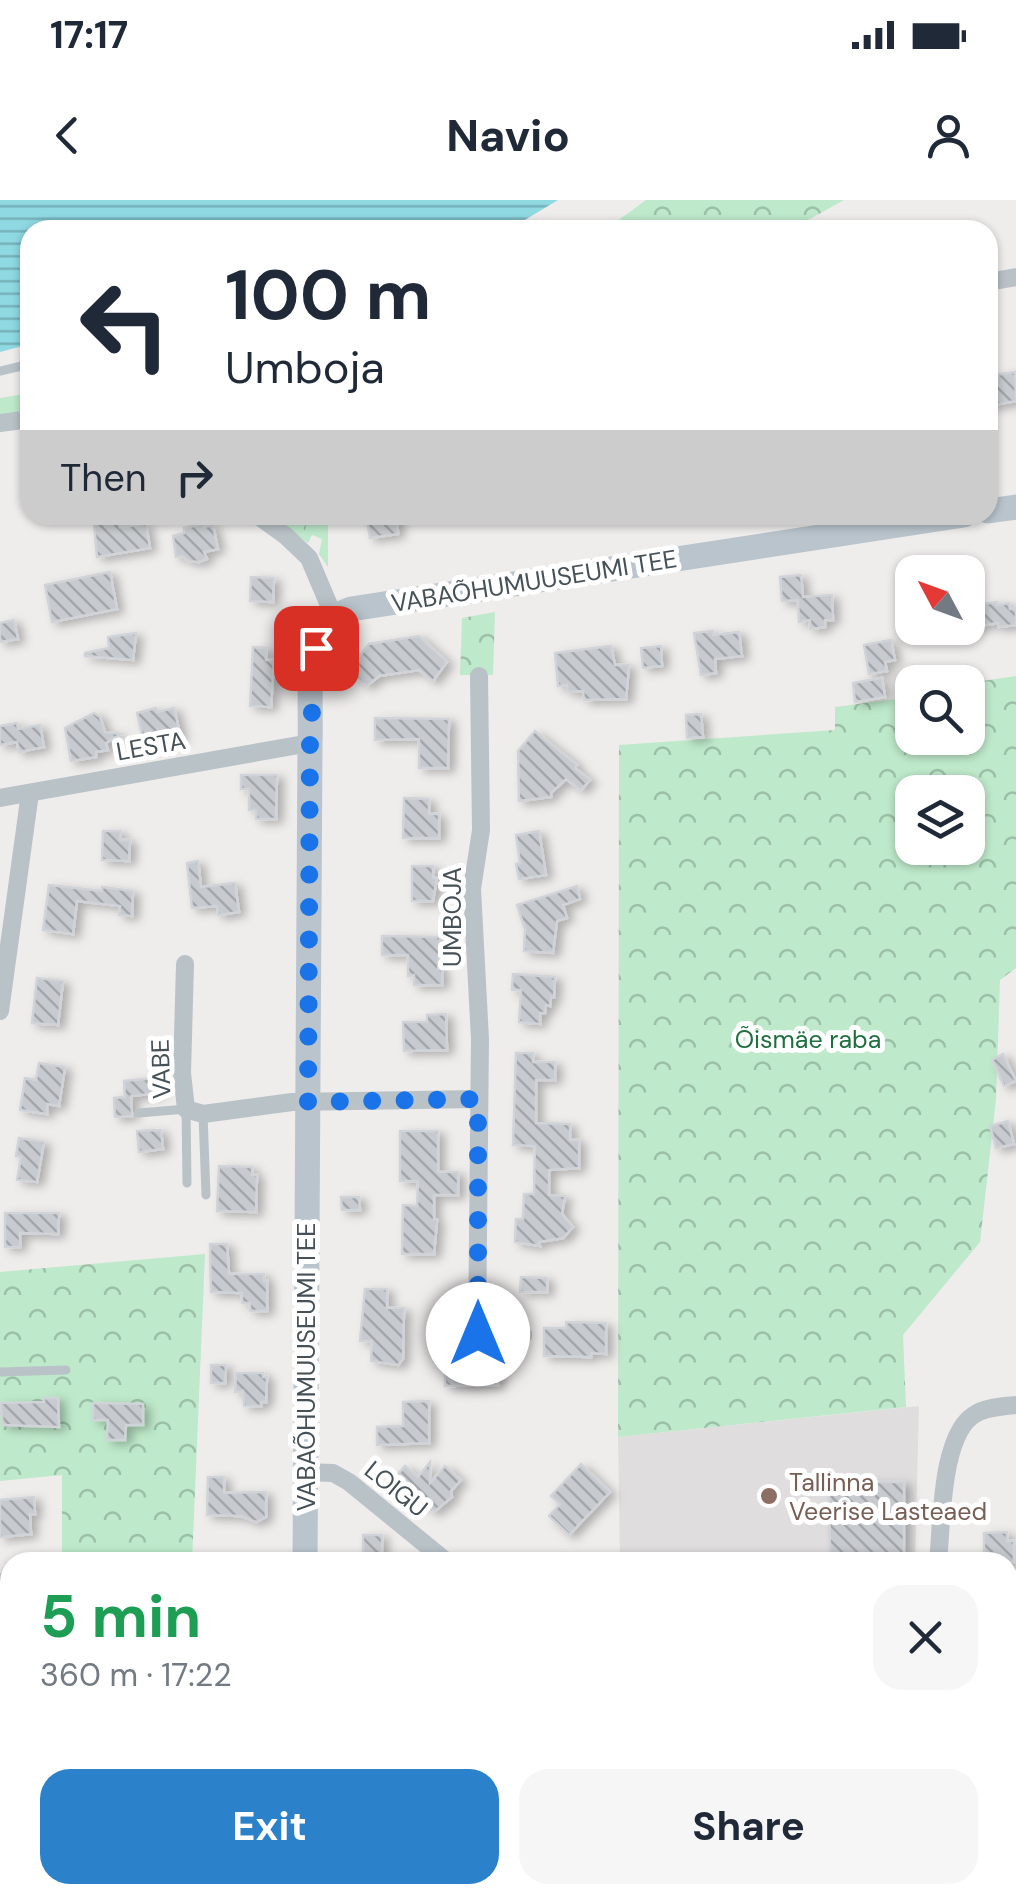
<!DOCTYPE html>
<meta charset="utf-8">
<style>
body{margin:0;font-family:"DM Sans",sans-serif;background:#f6f6f7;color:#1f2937;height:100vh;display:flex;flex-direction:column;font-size:38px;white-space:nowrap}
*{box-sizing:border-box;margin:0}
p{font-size:32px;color:#747a83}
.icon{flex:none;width:55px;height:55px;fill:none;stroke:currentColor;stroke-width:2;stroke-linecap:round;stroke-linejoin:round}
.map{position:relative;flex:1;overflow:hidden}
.sheet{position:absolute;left:0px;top:1352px;width:1018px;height:352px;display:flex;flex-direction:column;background:#fff;border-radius:30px 30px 0 0;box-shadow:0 2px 8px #0004}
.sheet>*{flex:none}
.top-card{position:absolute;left:20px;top:20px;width:978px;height:305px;border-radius:30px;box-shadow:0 2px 8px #0004;background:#fff;color:#1f2937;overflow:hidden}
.needle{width:65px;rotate:311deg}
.buttons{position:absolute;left:895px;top:355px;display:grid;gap:20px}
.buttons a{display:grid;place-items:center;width:90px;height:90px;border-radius:20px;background:#fff;box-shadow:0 2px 8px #0004;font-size:50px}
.pin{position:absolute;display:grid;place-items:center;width:85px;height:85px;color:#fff;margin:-42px;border-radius:20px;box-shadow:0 5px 15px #0006}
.me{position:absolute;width:110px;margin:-55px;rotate:0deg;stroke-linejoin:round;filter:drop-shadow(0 0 8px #0008)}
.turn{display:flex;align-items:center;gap:35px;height:210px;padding:0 40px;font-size:45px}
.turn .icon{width:130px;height:130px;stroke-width:2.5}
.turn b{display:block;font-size:70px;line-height:85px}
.then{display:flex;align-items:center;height:95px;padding:0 40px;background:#0003;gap:20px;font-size:38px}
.round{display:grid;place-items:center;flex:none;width:105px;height:105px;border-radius:30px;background:#f6f6f7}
.head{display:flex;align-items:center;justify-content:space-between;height:170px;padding:0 40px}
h1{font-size:60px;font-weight:700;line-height:75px;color:#1e9e55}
.cta{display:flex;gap:20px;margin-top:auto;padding:20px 40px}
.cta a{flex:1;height:115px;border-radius:30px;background:#2b81ca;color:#fff;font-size:40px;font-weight:700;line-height:115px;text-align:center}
.cta a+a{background:#f6f6f7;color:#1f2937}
.status{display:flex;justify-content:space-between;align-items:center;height:70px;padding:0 50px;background:#fff;direction:ltr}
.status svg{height:28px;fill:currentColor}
header{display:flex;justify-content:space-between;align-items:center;height:130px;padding:0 40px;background:#fff;font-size:45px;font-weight:700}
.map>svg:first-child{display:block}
.education{fill:#dfdddd}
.grass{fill:#bee9ca}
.forest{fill:url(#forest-crowns);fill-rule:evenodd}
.water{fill:url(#water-rules)}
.building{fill:url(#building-back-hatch);stroke:#d0d3d7;stroke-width:2.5;filter:url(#shadow)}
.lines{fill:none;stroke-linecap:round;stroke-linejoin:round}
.lane{stroke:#b9c2c7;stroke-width:9}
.street{stroke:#b9c2c7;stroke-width:18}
.secondary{stroke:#b9c4cc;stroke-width:25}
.route{stroke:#1a73e8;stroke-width:18;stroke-dasharray:0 32.4}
.education-dot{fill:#8d6e63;stroke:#fff;stroke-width:4}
.labels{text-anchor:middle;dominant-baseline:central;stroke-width:10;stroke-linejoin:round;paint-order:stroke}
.street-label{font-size:25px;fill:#465157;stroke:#fff}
.park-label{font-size:25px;fill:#1f703f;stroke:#fff}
.education-label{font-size:25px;fill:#785e54;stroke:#fff;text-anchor:start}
</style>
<div class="status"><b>17:17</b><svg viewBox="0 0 49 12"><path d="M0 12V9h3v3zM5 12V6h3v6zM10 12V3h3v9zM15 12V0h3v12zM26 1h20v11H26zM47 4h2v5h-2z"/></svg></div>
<header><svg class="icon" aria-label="back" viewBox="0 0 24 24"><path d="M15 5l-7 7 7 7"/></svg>Navio<svg class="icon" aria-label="person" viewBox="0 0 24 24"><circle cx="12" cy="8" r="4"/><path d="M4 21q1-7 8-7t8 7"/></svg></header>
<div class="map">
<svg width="1016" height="1704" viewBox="0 0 1016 1704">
<defs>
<pattern id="forest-crowns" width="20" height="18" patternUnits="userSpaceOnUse" patternTransform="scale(2.5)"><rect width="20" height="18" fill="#bee9ca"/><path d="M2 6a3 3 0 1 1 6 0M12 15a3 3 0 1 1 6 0" fill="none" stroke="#9cbfa7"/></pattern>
<pattern id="water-rules" width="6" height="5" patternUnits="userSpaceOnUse" patternTransform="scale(2.5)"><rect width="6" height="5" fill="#8fd9e2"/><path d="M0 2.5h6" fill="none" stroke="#77b2ba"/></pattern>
<pattern id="building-back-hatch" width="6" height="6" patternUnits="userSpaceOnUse" patternTransform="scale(2.5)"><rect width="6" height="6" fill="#c7cace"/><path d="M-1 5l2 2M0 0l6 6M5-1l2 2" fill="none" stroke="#a3a6aa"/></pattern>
<filter id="shadow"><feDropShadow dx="6" dy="3.5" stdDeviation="5" flood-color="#0004"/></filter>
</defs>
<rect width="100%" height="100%" fill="#efecec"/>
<path class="education" d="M919 1206 915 1362H620L618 1237Z"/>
<g class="grass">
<path d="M30 193V210L0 215V198Z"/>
<path d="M271 315H328V367L319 354 322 339 312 335 308 343Z"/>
</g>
<g class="forest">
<path d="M646 0H844L790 30H605Z"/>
<path d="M274 315H308L304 337Z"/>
<path d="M495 412 493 475H460L462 418Z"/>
<path d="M1016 476V768L1000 780 996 899 980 1042 903 1135 906 1207 618 1237 619 545 835 530V507L912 497V538H968V483ZM912 592H968V648H912Z"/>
<path d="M205 1054 192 1362H150L149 1357 62 1360V1275L0 1281V1072Z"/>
<path d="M1008 1588H1016V1704H885V1695H1008Z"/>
<rect x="62" y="1695" width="122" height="9"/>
</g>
<path class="water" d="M0 0H558L508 30H30V144L0 152Z"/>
<g class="building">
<path d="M1015 172 1016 201 988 206V176Z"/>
<path d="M366 315H397L398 334 370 338Z"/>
<path d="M119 320 120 327 146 324 150 348 97 357 94 324Z"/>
<path d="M203 324 204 327 213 325 218 349 204 352 207 359 199 362 189 361 182 356 176 357 173 336 184 333V328Z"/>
<path d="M110 372 117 409 52 422 45 385Z"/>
<path d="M801 375 803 397 832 395 833 420H825V427L810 429V420L799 422 798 400 782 401 780 377Z"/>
<path d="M251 377 274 378 273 402 250 401Z"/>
<path d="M997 402V405L1009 403 1010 409 1016 408V425L999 427 998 423 968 428V414L984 411 983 404Z"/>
<path d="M14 420 18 439 0 442V423Z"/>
<path d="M713 431V435L739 432 742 456 715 459 716 473 701 475 694 433Z"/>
<path d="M136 433 133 460 85 456V453L109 448 108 437Z"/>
<path d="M419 436 447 462 433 481 419 470 379 476 367 486 348 471 369 444Z"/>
<path d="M891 440 895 460 885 462 887 471 869 474 864 445Z"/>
<path d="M611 446 615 465H629L626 499 584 500 583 491 568 492 567 485 558 486 555 453Z"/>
<path d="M661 446 662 466 643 468 641 448Z"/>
<path d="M253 447 266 448V460H274L271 507 250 506Z"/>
<path d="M882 478 885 497 855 502 853 483Z"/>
<path d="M156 508 157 512 174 508 181 538 160 543 158 536 146 538 145 534 142 535 137 513Z"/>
<path d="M94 513 100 517 105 532 121 534 106 543 108 550 96 552V557L71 561 65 528Z"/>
<path d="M701 514 703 537 687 538 686 515Z"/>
<path d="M375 518 449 519 448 568H419V539L375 540Z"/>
<path d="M17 523 18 529 40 525 44 547 19 552 17 542 0 545V526Z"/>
<path d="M535 531 577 565 575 568 590 580 581 590 566 579 551 593V597L519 601 518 551Z"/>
<path d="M241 575H277L276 619H256V610H249V589H241Z"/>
<path d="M404 598 429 599V614H439V638H403Z"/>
<path d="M103 631H121L120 640H130L129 661 102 660Z"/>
<path d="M539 631 546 675 519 679 516 664 520 663 516 635Z"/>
<path d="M198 661 201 687 235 683 239 712 218 715 217 706 192 708 187 663Z"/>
<path d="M412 666H433V678H437L433 701H412Z"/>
<path d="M49 685 102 691V687L133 691 132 716 119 715 120 706 77 701 73 734 43 730Z"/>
<path d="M577 686 580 699 563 705 567 718 557 721 553 753 524 751 525 729 517 705Z"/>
<path d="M382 736 440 737 438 769 442 770V785H414V775L408 776V755H382Z"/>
<path d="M513 774 555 777 554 797H551L550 806 546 805 545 813H540V824L519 822 521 790H512Z"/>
<path d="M37 778 63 781 58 825 32 823Z"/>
<path d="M446 814 447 850 404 851 403 822H427V815Z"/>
<path d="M516 853H533V862H555V880H536V923L570 924V940H579V968L549 970V995L565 996 562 1014 573 1027 563 1038 539 1042 540 1046 515 1042 516 1019H523L524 994H534L535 946 513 945Z"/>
<path d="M1003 854 1016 881 1004 886 992 860Z"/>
<path d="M39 863 65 867 59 906 47 904V914L20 910 25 878 36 880Z"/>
<path d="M157 878 159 893 131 896 132 916 115 917 114 898 125 897 124 881Z"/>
<path d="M1008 921 1014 944 996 948 990 926Z"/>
<path d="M161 930 163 949 139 952 137 931Z"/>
<path d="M400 931H438V972H458V995H434V1020H437L434 1054H402L403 1005 417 1006 418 981H400Z"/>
<path d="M19 938 44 942 37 982 17 980 21 957 16 956Z"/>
<path d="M219 966 252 967V975H257L256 1012 217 1011Z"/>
<path d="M341 997H359L360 1010H342Z"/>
<path d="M5 1013H59L58 1034 20 1033V1047H5Z"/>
<path d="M210 1044H227L229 1074H264V1081H267V1111H250V1103H242V1093L211 1092Z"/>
<path d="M521 1077 547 1078V1092H520Z"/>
<path d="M365 1089H387V1108H404L403 1159 398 1165 371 1161 372 1141H360Z"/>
<path d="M566 1122 606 1123V1154L591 1153V1157L544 1156V1128H566Z"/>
<path d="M498 1161V1185L445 1186V1167L485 1166V1162Z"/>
<path d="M211 1165H226L225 1183H211Z"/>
<path d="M236 1173H263V1177H267L266 1202H261V1206H244L243 1191 235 1192Z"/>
<path d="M44 1198H58L59 1227 3 1225 0 1203 44 1202Z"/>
<path d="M429 1201V1243L377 1245V1227L403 1226V1202Z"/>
<path d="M93 1203 143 1204V1225H126L125 1240H107L108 1220H93Z"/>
<path d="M430 1262V1283L445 1266 461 1280 451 1291 452 1297 434 1312 419 1300 416 1304 391 1282 405 1266 418 1277Z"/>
<path d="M581 1264 610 1292 569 1335 549 1316 560 1304 551 1296Z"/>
<path d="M208 1277H224V1293L266 1292V1317L256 1322 241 1316 207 1315Z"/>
<path d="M829 1282H904V1353L830 1354Z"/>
<path d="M34 1297 35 1314H30L31 1334 0 1337V1300Z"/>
<path d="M1007 1332V1341H1014V1362H992L991 1357H984V1333Z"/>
<rect x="363" y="1335" width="19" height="27"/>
</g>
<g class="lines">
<g class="lane">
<path d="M0 171 30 164"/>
<path d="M139 913 186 909 187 983"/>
<path d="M203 914 206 995"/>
<path d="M0 1172 66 1170"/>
<path d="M0 1378 10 1377"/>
</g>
<g class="street">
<path d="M988 82 1016 77"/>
<path d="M0 223 30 219"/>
<path d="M257 315 286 336 309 358 334 417"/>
<path d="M479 476 481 630 472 689 480 839 477 1134 523 1135"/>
<path d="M0 598 310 543"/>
<path d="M185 764 182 873 186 909 203 914 292 902 478 899"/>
<path d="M0 811 30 593"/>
<path d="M306 1272 333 1273 349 1282 447 1362"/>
<path d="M938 1362C942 1326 940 1231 977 1213 988 1207 1004 1206 1016 1205"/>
<path d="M1008 1531 1016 1528"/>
<path d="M445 1695 500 1698 519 1704"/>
<path d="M660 1704V1695"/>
<path d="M845 1704V1695"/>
</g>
<g class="secondary">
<path d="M988 311 1016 307"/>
<path d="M305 1362 310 543C312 500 300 427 351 409L964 315"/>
<path d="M301 1695V1704"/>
</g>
</g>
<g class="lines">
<path class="route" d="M316 448 310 543 308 902 478 899V1134"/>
</g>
<circle class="education-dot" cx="769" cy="1296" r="10"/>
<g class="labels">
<g class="street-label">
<text transform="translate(534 381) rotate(-9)">VABAÕHUMUUSEUMI TEE</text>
<text transform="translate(151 546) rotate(-10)">LESTA</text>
<text transform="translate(452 717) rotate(-90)">UMBOJA</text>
<text transform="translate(161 869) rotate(-92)">VABE</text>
<text transform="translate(306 1167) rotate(-90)">VABAÕHUMUUSEUMI TEE</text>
<text transform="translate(396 1289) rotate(39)">LOIGU</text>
</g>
<g class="park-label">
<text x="808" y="839">Õismäe raba</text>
</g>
<g class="education-label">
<text x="789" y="1282">Tallinna<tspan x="789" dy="29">Veerise Lasteaed</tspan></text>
</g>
</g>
</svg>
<div class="buttons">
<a><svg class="needle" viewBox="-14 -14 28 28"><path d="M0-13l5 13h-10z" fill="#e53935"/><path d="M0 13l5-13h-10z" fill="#747a83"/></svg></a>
<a><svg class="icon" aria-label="search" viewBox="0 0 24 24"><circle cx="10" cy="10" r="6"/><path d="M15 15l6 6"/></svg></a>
<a><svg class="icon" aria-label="layers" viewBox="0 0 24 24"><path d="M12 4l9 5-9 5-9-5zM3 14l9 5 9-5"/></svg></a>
</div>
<div class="pin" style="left:316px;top:448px;background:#d93025"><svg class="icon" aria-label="arrive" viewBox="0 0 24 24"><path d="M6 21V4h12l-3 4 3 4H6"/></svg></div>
<svg class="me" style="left:478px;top:1134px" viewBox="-20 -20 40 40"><circle r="19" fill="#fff"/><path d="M0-13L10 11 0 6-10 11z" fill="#1a73e8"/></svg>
<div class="top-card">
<div class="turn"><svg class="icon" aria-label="left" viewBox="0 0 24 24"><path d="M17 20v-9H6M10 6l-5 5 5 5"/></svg><div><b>100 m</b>Umboja</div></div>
<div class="then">Then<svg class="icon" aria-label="right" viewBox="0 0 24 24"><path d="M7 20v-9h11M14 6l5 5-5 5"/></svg></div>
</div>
<section class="sheet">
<div class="head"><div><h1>5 min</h1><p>360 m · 17:22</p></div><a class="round"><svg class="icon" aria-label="close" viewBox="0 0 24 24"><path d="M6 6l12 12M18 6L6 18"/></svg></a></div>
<div class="cta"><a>Exit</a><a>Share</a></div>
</section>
</div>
